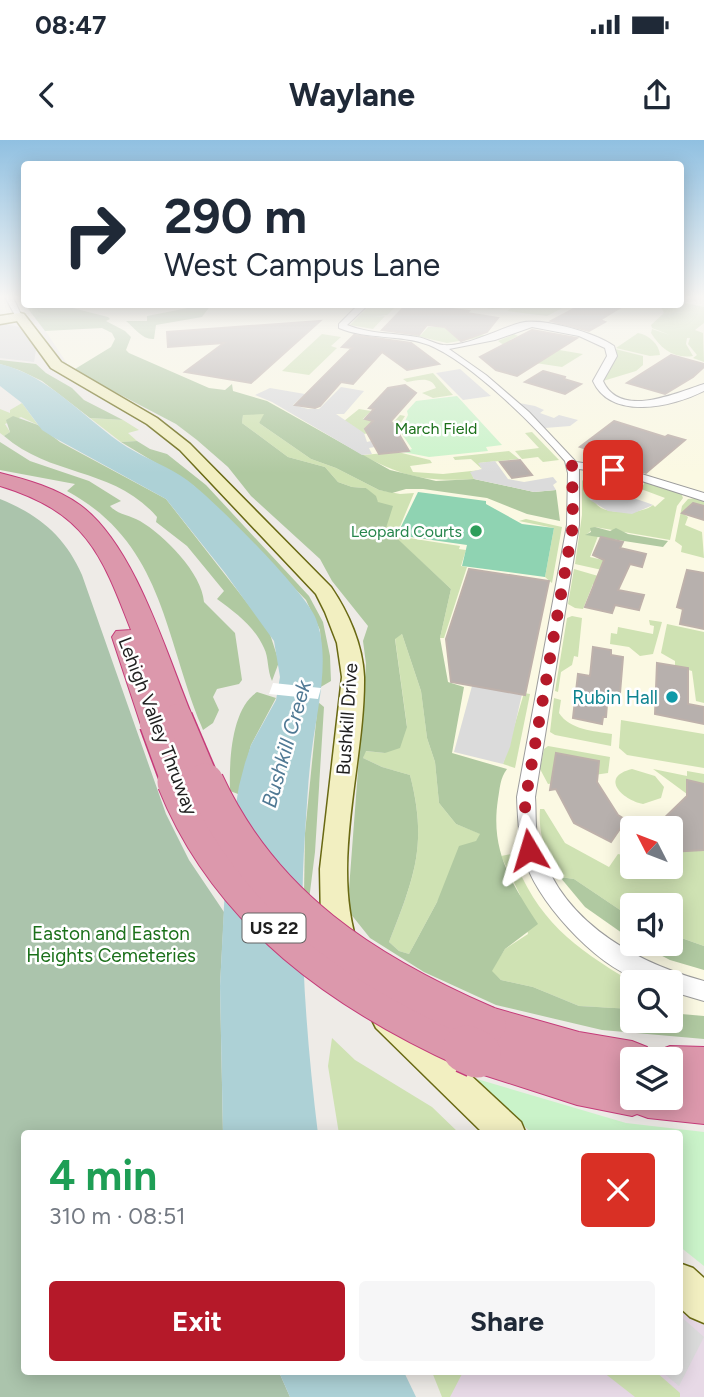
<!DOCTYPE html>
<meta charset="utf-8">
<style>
body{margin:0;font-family:Figtree,sans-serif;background:#f6f6f7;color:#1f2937;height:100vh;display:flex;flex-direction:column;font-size:26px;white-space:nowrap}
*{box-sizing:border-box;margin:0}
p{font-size:23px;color:#747a83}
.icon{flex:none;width:38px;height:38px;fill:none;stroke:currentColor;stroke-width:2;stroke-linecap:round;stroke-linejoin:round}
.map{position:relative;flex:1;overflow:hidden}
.side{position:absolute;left:21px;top:990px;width:662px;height:245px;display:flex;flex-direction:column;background:#fff;border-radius:7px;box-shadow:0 4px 18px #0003}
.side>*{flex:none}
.top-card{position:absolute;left:21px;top:21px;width:663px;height:147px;border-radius:7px;box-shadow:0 4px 18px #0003;background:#fff;color:#1f2937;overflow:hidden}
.needle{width:46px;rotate:312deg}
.tools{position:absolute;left:620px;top:676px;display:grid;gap:14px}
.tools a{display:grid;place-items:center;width:63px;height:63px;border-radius:7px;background:#fff;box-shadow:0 4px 18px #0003;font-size:35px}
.pin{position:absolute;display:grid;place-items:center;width:60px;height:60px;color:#fff;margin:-30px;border-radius:14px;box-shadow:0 4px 10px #0006}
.me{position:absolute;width:77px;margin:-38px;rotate:353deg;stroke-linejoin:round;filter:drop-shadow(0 0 5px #0008)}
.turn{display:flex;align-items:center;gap:24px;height:147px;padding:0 28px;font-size:32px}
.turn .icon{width:91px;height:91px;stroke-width:2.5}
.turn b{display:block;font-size:49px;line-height:60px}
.round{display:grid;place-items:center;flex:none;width:74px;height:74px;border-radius:7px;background:#f6f6f7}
.summary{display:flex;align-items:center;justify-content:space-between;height:119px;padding:0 28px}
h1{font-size:42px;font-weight:700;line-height:52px;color:#1e9e55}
.button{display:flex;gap:14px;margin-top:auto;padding:14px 28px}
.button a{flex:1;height:80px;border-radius:7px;background:#b51929;color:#fff;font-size:28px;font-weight:700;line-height:80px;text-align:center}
.button a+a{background:#f6f6f7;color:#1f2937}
.status{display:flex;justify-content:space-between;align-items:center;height:49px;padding:0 35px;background:#fff;direction:ltr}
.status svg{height:19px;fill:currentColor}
header{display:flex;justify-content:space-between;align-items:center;height:91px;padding:0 28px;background:#fff;font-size:32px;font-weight:700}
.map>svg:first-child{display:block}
.industrial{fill:#e7d9e6}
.education{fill:#fbf9e3;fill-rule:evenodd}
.grass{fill:#cfe2b3}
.forest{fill:#b0c9a1;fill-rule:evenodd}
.cemetery{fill:#abc4ac}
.park{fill:#caf3c9}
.pitch{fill:#8fd3b2}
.parking{fill:#dbdbdb}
.water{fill:#add1d6}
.pier{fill:#fff}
.building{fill:#b7b0ad;stroke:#beb1ab;stroke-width:2}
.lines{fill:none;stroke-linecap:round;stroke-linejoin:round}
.street-casing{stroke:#9c9c9c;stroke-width:2}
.secondary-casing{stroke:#696913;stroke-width:3}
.highway-casing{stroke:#c53b79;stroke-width:2}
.street{fill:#fff;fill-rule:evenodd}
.secondary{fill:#f2efc1;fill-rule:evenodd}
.highway{fill:#dc98ac;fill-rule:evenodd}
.highway-bridge-far2-casing{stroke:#c53b79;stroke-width:31;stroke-linecap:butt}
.highway-bridge-far1-casing{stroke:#c53b79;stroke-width:39;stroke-linecap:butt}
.highway-bridge-casing{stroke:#c53b79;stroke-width:50;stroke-linecap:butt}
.highway-bridge-far2{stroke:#dc98ac;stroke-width:28}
.highway-bridge-far1{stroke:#dc98ac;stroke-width:37}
.highway-bridge{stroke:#dc98ac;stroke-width:47}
.route{stroke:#b51929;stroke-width:12;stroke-dasharray:0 21.6}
.leisure-dot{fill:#2e9e5b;stroke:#fff;stroke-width:2.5}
.culture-dot{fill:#0f9aa8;stroke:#fff;stroke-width:2.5}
.labels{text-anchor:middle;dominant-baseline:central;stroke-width:5;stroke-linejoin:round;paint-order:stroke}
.far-park-label{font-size:16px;fill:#1b701a;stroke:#fff}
.far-leisure-label{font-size:16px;fill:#27864d;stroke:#fff;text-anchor:end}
.shield{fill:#fff;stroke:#626262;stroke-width:2}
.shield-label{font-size:18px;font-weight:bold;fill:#1f1f1f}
.culture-label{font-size:19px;fill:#0d838f;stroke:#fff;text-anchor:end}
.street-label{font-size:19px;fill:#1f1f1f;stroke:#fff}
.park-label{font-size:19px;fill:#1b701a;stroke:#fff}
.water-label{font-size:21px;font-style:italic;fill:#507994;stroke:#fff}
</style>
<div class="status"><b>08:47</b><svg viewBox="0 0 49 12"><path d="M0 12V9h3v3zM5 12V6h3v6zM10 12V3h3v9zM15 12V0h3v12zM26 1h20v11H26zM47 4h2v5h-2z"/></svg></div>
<header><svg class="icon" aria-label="back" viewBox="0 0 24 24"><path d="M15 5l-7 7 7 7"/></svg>Waylane<svg class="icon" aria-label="share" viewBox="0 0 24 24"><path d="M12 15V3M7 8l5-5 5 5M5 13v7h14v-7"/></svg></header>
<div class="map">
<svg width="704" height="1257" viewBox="0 0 704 1257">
<rect width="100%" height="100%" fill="#eeebe7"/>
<path class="industrial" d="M679 1164 704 1185V1257H444L457 1232H679Z"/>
<path class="education" d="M0 157H24V164H681V157H704V882L670 879V842H632V876L413 816 376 484 341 439 203 298 68 225 37 178 0 180ZM632 688H670V726H632ZM632 765H670V803H632Z"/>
<g class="grass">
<path d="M681 162 704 167V183L695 190 703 193 704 222 693 218 697 215 688 204 690 198H687L686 204 693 216C674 219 661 209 651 193L652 189 670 195 652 188 651 185 664 173 661 167 665 166 660 165 681 164Z"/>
<path d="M526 164 568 165 547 176 507 171 513 167 492 169 471 165Z"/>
<path d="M370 165H397L387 175 374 177 385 176 373 189 350 185Z"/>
<path d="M428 187H441L490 196 447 203 412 195H421Z"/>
<path d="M638 193C649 195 659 204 660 215L650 216 616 208Z"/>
<path d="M322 194 341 197 331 206 337 208 309 235 282 231Z"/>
<path d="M514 194 518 196 510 200 512 202 583 214 562 227 529 222 498 201Z"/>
<path d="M615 209 643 216V225L636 231 603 241 616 215Z"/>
<path d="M433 233 453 255 433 258 422 253 436 248C431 236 419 240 407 242L403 239Z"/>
<path d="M22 263 38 285 21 277 5 284 10 292 4 296 0 293V269L10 273V270Z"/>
<path d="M359 269 371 271 363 279 393 283 400 275 405 276 396 290 363 294 344 281Z"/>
<path d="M243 274H265L259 283 311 319 336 328 379 350 400 354 414 353 396 396 460 406 459 409 466 410 461 426 467 427 444 498H440L451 449 385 388 378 362 366 348 352 347 338 342 325 327 288 317 242 283Z"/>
<path d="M90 278 123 280 139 290 128 293 137 301 121 302Z"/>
<path d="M532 292 559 320 543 322 538 317 522 319 515 311 539 308 525 293Z"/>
<path d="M509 311 519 319 479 323 482 329 471 319 455 320 453 317Z"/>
<path d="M398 312 430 320 432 323 410 326 413 332 443 334 481 330 471 332 474 339C427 342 403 337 362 315Z"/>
<path d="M582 340 590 347V355C593 360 596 365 601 368 614 374 642 374 653 365L655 367 665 358 641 349 645 342 681 353 683 358 677 366 670 400 595 387 586 395 598 396 590 417 607 421 602 430 575 424 582 375Z"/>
<path d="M697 358 704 360V366L693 363 682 373 688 377 685 385 702 392 704 418 681 412 682 406 675 401 682 366 688 359Z"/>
<path d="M526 379 562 387 552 443 545 437 554 388 519 381Z"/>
<path d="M574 429 605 438 602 446 593 444 583 469 575 468 568 464Z"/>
<path d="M572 476 582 478 578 517 574 516 572 525 561 532 558 552 555 551 567 478Z"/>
<path d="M649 480 662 482 653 514 640 516 629 507 610 504 611 493 617 494 618 487 653 494 654 486 650 485Z"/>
<path d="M667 484 704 492V563L696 561 692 531 675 526V521L661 513Z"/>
<path d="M402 494 421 551 427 598 435 622 439 663 456 684 481 694 437 762 409 814 399 811 389 802C414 739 428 704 410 635L382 627 363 618 365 611 385 613 407 586 395 498Z"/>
<path d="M524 553 530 554 515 628 503 624Z"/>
<path d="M554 558 561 560 559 573C570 590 594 591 612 594L611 606 555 595 550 592Z"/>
<path d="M621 580 704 594V628L627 615 619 608Z"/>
<path d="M548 606 610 617 608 633 594 635 598 629 599 621 556 613 553 632 562 642 548 644 540 629 544 609Z"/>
<path d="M632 629 655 636 664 647 661 658 643 664C622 660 599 637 632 629Z"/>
<path d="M653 629 687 636V631L704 634V644L687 641V654Z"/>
<path d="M540 669H544L565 703 609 727 618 714 632 717V726H670V712L704 706V806L670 794V765H632V778L574 739 560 737C546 719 538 693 540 669Z"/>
<path d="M512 714C537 780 573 807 632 842V869L579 866 533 847 501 840 491 831 505 809 528 794 520 755 501 716Z"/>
<path d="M332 898 355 920 432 967 460 994H339L328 926Z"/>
<path d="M432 1232H463L450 1257H442Z"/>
<path d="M603 1232H656L680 1253V1257H635Z"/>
</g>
<g class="forest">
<path d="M19 157H24V164L61 165 108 177 110 179 106 181 125 191 131 197 126 210 129 213 209 248 225 250 232 244 233 251 267 261 390 330 436 341 474 339 534 352 556 350 560 381 527 374 487 358 423 349H406L392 353 379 350 336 328 311 319 259 283 264 274 243 275 242 283 288 317 325 327 338 342 352 347 366 348 376 356 378 362 393 366 386 388 451 449 440 498 448 542 464 547 452 613 507 629C500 638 500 648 498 659 490 711 511 742 538 784L505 809 492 831 501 840 533 847 579 866 632 869V880H670V873L704 876V899L602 890 496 865 424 832 370 798 350 773 349 749 366 524 363 501 368 486 332 441 320 419 251 356 228 327 197 300 176 284 75 231V229L111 207 115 199 112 193 102 188 45 191ZM402 494 421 551 427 598 435 622 439 663 456 684 480 694 476 701 459 706 437 762 409 814 399 811 389 802C414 738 428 705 410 635L382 627 363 618 366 611 385 613 400 608 407 587 395 499Z"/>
<path d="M203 165H211L202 177 156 185 154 199C142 200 135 188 126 181H147V176Z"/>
<path d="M0 220 36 224 46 233 72 248 84 260 123 280 90 278 42 241 19 230 0 224Z"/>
<path d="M13 276 38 285 60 302 166 359 269 491 279 522 272 541C267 530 269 518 264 508 254 486 236 473 217 459L224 451 187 406 156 382 157 377C114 327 53 338 4 296L10 292 6 280Z"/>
<path d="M137 301 150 309 167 314 206 345 309 456 323 482 330 516 331 541 319 548 322 526 320 490 306 460 194 346 121 302Z"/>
<path d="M0 302 30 321 89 341 121 361 110 366C118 375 130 375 140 381 164 395 202 433 204 462L235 493 242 540 239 544 217 549 213 557 219 570 213 583 203 590 201 585C164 495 163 403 67 351L75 344 0 330Z"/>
<path d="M595 387 610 391 616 388 628 394 668 401 663 407 585 395 591 392 590 388Z"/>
<path d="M257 552 276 558 251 605 238 654 230 651C229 622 231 569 257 552Z"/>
<path d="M318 562 324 567 315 712 309 760 304 755 305 693Z"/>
<path d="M560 737 574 739 632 778V800L585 767Z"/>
<path d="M670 794 704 806V830L670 820 637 803H670Z"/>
</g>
<path class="cemetery" d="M0 359C39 375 65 396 82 435L166 674 189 720 224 772 220 846 223 994H24V1232H279L290 1257H0Z"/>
<g class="park">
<path d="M457 256 502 305 486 307 488 311 429 317 403 312 412 309 400 291 408 275 407 271 416 261Z"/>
<path d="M477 939 626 983 704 992V1126L679 1106V994H533L495 960Z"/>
</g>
<path class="pitch" d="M418 352 486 361V364L522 384 554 388 545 437 462 426 467 405 397 395Z"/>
<g class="parking">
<path d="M0 183 20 187 36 210 34 222 0 218Z"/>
<path d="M460 229 485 251 491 256 463 260 436 233Z"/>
<path d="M341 247 364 251 344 274H336L364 293 367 302 371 301 375 307 369 308 372 314 362 315 272 262 255 255 270 248 305 254 293 265 308 269H319Z"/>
<path d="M514 262 535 266 544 270 540 273 554 278 559 275 578 280 570 286 545 288Z"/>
<path d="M495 321 508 339 524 342 553 337 557 342 553 345 556 350 534 352 474 339 470 332 482 329 478 323Z"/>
<path d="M598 346 648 363 653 365 632 374 608 371 590 360 591 351Z"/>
<path d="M472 546 522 554 510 607 503 624 454 612Z"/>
<path d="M679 1175 704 1197 679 1246 662 1232H679Z"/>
</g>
<g class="water">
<path d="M0 224C51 236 85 280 127 307 147 319 169 327 187 340 213 359 306 452 316 479 331 518 317 569 312 609 308 637 307 666 305 694 298 793 306 895 318 994H223L220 846 226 726 239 646 245 623 251 605 276 560 280 537 274 501 225 433 166 359 53 297 42 290 22 263 0 246Z"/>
<path d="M279 1232H404L416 1257H290Z"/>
</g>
<path class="pier" d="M273 543 321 548 318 559 269 554Z"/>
<g class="building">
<path d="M407 164 469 171 467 173 498 178 487 192 461 201 445 187 427 185 419 195 382 190Z"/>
<path d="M583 164H626L600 180 605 182 589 191 551 181Z"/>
<path d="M320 181 251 243 185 232 224 203 168 207 167 192Z"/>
<path d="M532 190 577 198 517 236 496 230 480 217Z"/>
<path d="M354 195 411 203 439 224 407 230 382 212 353 244 341 242 320 266 315 268 295 265 352 208 342 207Z"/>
<path d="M671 215 704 224V227L693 237 665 254 627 243Z"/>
<path d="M543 231 565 237 564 239 581 244 565 254 525 242Z"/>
<path d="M405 245 416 253 391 281 409 311 379 314 365 289 373 281 365 279 374 269 369 268 388 248Z"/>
<path d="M614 281 665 297 668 295 685 300 646 333 623 326 627 322 580 307Z"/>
<path d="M520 320 532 335 512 338 500 322Z"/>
<path d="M611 336 622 338 636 342 622 354 600 345Z"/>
<path d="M693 363 704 366V380L682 373Z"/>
<path d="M601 397 623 402 620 408 646 414 642 427 630 424 618 450 644 455 639 470 615 465 612 473 585 467 604 420 593 415Z"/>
<path d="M469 429 549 441 525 555 451 542 446 499Z"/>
<path d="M687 430 704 433V489L680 484 683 469 677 467Z"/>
<path d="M593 507 611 510V515L623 517 620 553 608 551 606 577H603L602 584 573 578 578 534 590 536Z"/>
<path d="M657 523 688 528V564L704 567V584L655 574Z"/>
<path d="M556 613 599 621 597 642 618 675 626 680 611 702 574 683 556 649 550 650Z"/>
<path d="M687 640 704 644V710L670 712V688H654L687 656Z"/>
</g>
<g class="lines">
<defs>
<g id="street">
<path d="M5 157H13L23 179H17Z"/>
<path d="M359 164H369L347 185C369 194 394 193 417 197 425 198 435 204 443 205 467 207 498 189 520 183 542 177 596 193 614 206L617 216 603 241C620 279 676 253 704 244V251C673 267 611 281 593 241L607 216 605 208 579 196 532 187 495 200 449 209 486 235 529 272 576 322 625 329 704 353V361L623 335 579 329V385L535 657C536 669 535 683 537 695 553 776 630 821 704 841V861L670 851V842C663 842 655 843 649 842 605 836 541 766 527 726 519 703 518 681 517 657L567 385 568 333 565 321C534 285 472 223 429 205 400 194 368 200 339 188V184Z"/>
</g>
<g id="secondary">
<path d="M20 173 24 174 61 222 157 278 190 304 331 447C348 472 363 505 364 537 365 625 329 724 359 809L354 818 344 822 334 818 321 782 320 729 342 537 337 503 325 472 316 454 180 310 147 284 51 228 17 181 0 184V176Z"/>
<path d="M387 863 398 868 521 982 526 994H484L376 888 371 878 376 868Z"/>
<path d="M679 1123 693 1128 704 1138V1183L690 1177 679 1167Z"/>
</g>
<g id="highway">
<path d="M0 333C28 340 56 348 80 365 135 405 167 516 193 578L188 585 178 588 168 585 165 591 154 594 143 591 112 497 116 491 131 490C101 412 85 372 0 346Z"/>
<path d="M487 866 579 892 632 901 647 907 652 919H632V957H670V919H652L655 912 670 906 704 907V984L648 978 637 974 632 976 577 965 462 928 456 914 462 900 472 896 467 885 473 872Z"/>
</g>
</defs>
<use href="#street" class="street-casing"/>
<use href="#secondary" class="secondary-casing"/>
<use href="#highway" class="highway-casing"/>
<use href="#street" class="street"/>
<use href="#secondary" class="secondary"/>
<use href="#highway" class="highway"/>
<defs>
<g id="highway-bridge-far2">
<path d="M178 578 206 644"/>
<path d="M154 584 176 644"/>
</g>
<g id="highway-bridge-far1">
<path d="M176 642C229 774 344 854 470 911"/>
<path d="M205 642C262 766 365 832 487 885"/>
</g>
<path id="highway-bridge" d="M466 909 477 914"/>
</defs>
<use href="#highway-bridge-far2" class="highway-bridge-far2-casing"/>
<use href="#highway-bridge-far1" class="highway-bridge-far1-casing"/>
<use href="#highway-bridge" class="highway-bridge-casing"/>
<use href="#highway-bridge-far2" class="highway-bridge-far2"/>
<use href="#highway-bridge-far1" class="highway-bridge-far1"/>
<use href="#highway-bridge" class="highway-bridge"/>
</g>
<linearGradient id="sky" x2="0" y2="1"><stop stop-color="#90c0e1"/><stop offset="0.47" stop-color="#f7f6f4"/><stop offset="1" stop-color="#f7f6f4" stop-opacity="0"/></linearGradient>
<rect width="704" height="333" fill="url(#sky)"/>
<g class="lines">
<path class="route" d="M529 710 524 680 526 657 573 385 572 325 613 330"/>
</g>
<circle class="leisure-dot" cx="476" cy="391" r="7"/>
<circle class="culture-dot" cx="672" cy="557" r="7"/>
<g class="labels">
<g class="far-park-label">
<text x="436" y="288">March Field</text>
</g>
<g class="far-leisure-label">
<text x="462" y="391">Leopard Courts</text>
</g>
<rect class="shield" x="242.5" y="773.5" width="63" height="29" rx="5"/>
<g class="shield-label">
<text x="274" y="788">US 22</text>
</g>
<g class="culture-label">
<text x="658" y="557">Rubin Hall</text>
</g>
<g class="street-label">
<text transform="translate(347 579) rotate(-86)">Bushkill Drive</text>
<text transform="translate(158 586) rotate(69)">Lehigh Valley Thruway</text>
</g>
<g class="park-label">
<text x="111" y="793">Easton and Easton<tspan x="111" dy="22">Heights Cemeteries</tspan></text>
</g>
<g class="water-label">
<text transform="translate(286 604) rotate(-74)">Bushkill Creek</text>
</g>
</g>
</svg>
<div class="tools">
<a><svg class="needle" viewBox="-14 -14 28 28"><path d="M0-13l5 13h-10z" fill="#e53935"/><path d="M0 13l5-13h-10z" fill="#747a83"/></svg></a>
<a><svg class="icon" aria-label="sound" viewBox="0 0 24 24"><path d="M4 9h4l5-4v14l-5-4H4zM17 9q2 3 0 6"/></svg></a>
<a><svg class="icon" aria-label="search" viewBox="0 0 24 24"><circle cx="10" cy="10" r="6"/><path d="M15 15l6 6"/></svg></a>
<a><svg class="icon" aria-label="layers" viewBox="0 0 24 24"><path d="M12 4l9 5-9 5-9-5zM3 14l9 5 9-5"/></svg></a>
</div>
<div class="pin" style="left:613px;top:330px;background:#d93025"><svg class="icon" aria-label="arrive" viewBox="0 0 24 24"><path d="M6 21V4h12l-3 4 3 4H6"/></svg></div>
<svg class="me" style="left:529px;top:710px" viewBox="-20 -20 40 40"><path d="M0-17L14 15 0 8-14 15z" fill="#b51929" stroke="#fff" stroke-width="4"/></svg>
<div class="top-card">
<div class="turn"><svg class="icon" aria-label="right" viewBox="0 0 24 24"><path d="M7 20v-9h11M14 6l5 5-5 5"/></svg><div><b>290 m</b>West Campus Lane</div></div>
</div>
<section class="side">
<div class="summary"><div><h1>4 min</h1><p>310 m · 08:51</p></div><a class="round" style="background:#d93025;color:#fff"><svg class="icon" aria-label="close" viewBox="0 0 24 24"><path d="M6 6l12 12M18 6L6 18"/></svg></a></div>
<div class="button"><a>Exit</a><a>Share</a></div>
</section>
</div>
